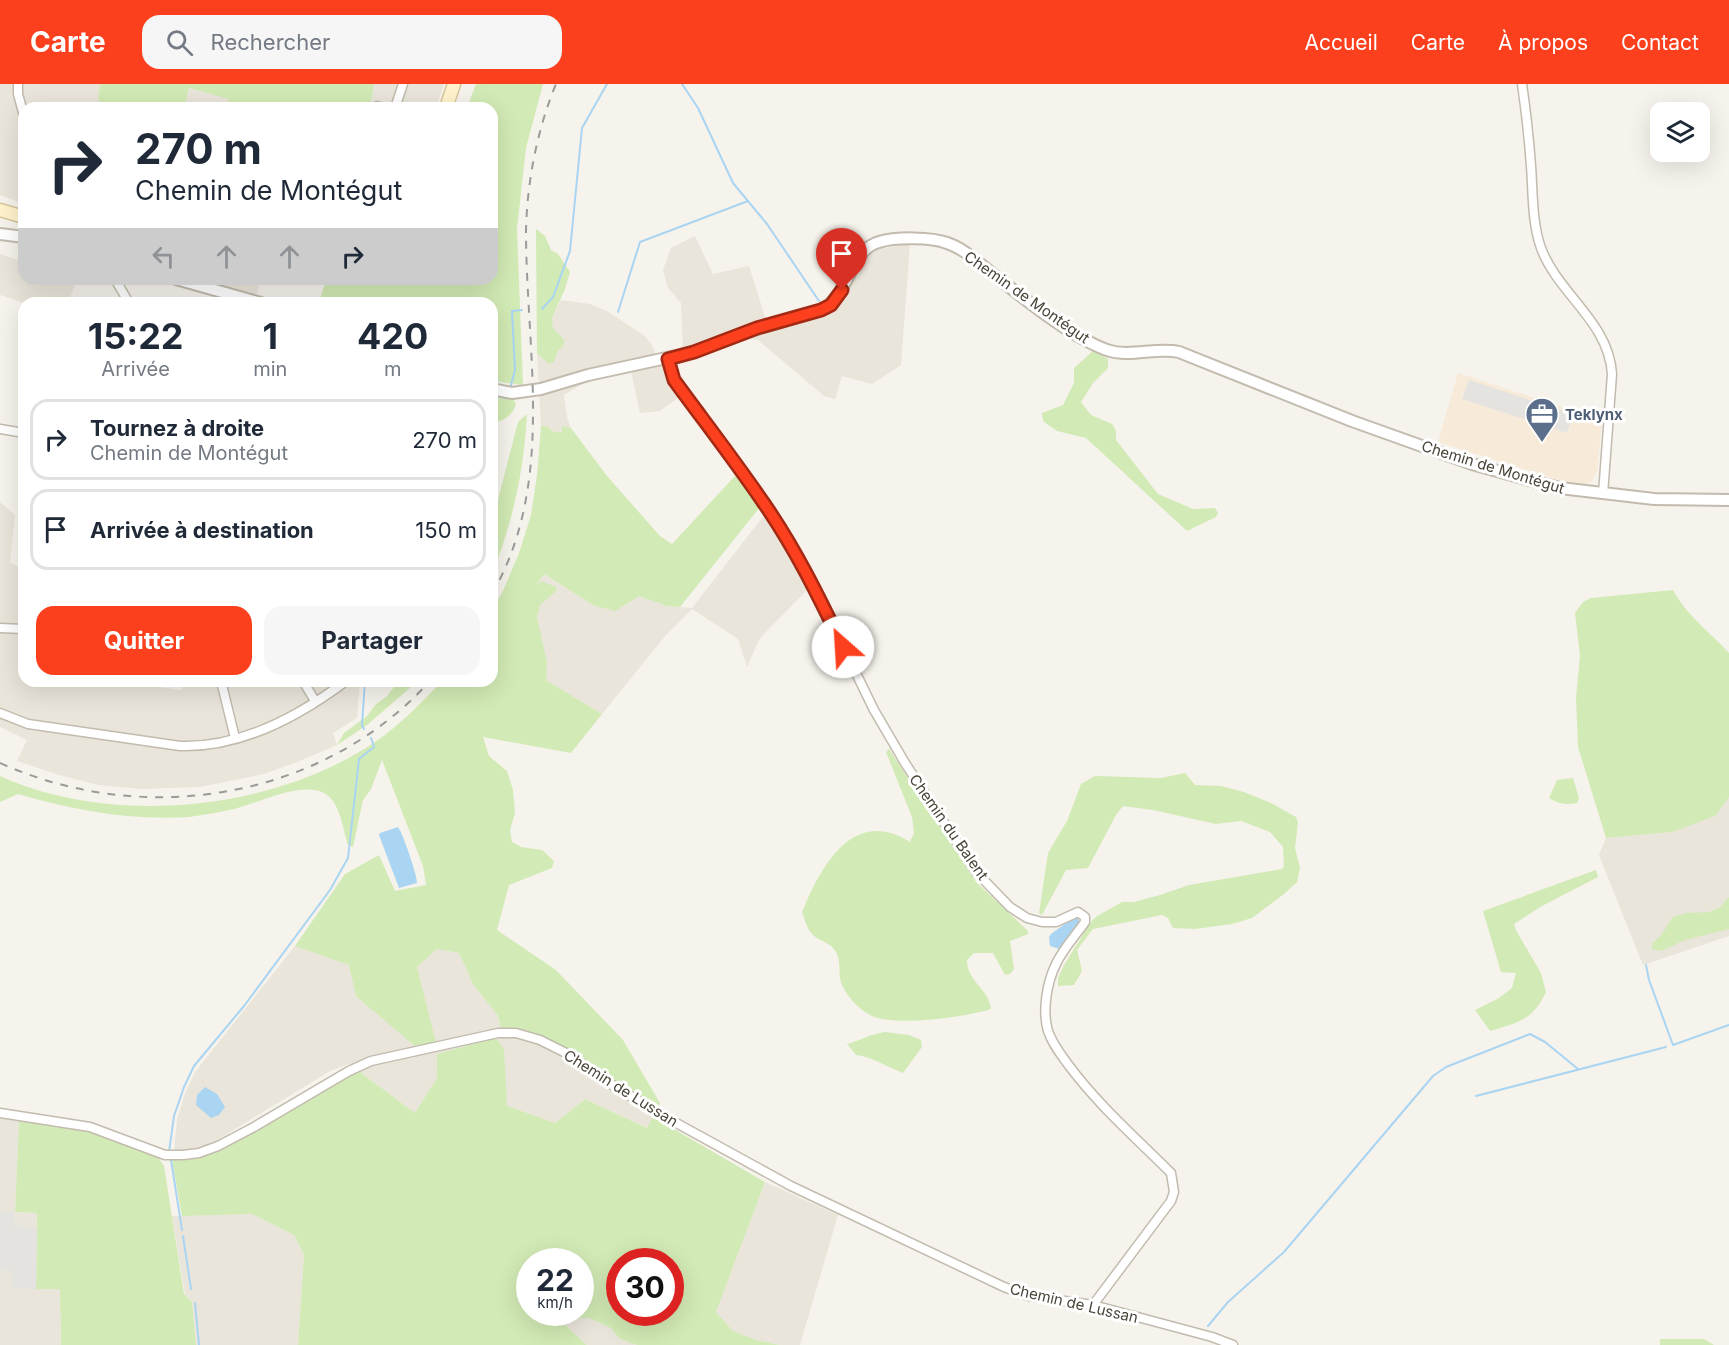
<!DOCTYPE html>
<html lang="fr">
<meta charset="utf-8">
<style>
body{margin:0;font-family:Inter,sans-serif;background:#f6f6f7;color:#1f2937;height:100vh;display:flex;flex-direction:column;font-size:22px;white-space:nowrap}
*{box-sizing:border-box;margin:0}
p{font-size:20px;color:#747a83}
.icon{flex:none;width:33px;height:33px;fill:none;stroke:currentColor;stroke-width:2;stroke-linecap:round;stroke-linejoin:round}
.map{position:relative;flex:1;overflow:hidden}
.details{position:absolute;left:18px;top:213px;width:480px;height:390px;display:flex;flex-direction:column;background:#fff;border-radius:18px;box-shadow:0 6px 24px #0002}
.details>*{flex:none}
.top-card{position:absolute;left:18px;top:18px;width:480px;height:183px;border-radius:18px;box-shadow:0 6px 24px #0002;background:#fff;color:#1f2937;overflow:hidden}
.controls{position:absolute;left:1650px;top:18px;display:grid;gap:12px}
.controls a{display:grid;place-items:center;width:60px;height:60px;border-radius:12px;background:#fff;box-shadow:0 6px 24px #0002;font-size:30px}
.speed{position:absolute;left:516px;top:1164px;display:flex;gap:12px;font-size:30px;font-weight:700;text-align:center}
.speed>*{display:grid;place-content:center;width:78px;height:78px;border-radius:50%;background:#fff;box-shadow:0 6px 24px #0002;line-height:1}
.speed small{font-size:15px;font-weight:400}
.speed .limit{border:9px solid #d22;background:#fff;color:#111}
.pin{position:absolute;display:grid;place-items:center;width:51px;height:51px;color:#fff;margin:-62px -26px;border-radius:50% 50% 50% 0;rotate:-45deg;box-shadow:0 0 6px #0007}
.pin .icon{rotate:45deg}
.me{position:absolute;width:66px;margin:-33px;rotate:334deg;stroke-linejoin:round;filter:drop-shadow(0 0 4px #0008)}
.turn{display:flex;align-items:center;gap:21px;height:126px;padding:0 18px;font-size:27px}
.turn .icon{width:78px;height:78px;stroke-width:2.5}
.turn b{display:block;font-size:42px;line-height:51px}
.lanes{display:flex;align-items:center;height:57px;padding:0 18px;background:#0003;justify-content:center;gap:30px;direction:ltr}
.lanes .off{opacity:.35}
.eta{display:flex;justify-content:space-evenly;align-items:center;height:102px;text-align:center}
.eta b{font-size:36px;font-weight:700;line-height:42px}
.cta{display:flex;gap:12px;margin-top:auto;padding:12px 18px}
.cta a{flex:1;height:69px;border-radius:18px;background:#fc3f1d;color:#fff;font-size:24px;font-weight:700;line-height:69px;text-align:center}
.cta a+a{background:#f6f6f7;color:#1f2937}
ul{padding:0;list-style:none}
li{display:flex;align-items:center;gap:18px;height:81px;margin:0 12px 9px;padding:0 6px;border:3px solid #e0e1e3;border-radius:18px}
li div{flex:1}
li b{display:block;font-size:22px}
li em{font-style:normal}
header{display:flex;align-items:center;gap:36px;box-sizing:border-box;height:84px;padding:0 30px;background:#fc3f1d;color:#fff}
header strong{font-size:28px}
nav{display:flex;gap:33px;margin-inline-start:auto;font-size:21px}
.search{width:420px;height:54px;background:#f6f6f7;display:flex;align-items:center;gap:15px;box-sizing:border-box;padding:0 21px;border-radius:18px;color:#747a83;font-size:22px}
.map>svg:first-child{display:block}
.residential{fill:#eae5da}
.commercial{fill:#f7ead8}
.green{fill:#d2eab5;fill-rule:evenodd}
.parking{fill:#e5e3e0}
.water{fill:#a9d4f2}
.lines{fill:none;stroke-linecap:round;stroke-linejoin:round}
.stream{stroke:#a9d4f2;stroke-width:2}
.minor-casing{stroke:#c2bbae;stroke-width:11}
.tertiary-casing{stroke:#c2bbae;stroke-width:14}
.secondary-casing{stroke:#d6c79b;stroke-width:15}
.minor{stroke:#fff;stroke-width:8}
.tertiary{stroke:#fff;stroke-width:10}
.secondary{stroke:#fff3cd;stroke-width:12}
.rail{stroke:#9a9a9a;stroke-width:2;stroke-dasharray:8 8;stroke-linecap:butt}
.route-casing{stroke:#a42913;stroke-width:15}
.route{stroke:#fc3f1d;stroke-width:10}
.labels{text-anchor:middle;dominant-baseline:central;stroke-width:6;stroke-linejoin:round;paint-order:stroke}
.street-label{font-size:15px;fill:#4b4439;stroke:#fff}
.service-label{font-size:15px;font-weight:bold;fill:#4e5e75;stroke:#fff;text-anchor:start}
</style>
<header>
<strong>Carte</strong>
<div class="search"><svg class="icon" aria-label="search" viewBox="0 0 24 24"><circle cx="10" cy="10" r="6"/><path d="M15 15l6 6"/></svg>Rechercher</div>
<nav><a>Accueil</a><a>Carte</a><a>À propos</a><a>Contact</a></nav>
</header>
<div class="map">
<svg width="1729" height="1261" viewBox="0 0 1729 1261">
<rect width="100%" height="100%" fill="#f6f3ec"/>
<g class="residential">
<path d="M0 0H100L99 17 125 24H24V84L19 109 24 110V120L0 111Z"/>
<path d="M374 0H444L436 24H370Z"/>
<path d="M189 4 230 15 227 24H184Z"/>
<path d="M695 152 713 190 749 182 766 236 816 222 827 217 875 166 910 160 901 281 872 300 842 292 835 315 824 312 758 256 746 254 675 280 679 313 660 327 640 329 631 287 587 297 564 311 567 333 571 344 563 342 562 349 552 347 547 342H541L537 269 549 279 554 278 558 267 564 261V255L553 244 552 234 561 216 590 220 607 227 645 252 651 260 657 274 683 267 681 219 668 204 663 186 671 164Z"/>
<path d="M0 170 24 178V195H77L68 219H24L0 211Z"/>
<path d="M205 195H261L257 211Z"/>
<path d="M0 418 15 431 10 479 24 485V597H110L182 606 181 597H360L357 634 333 649 337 661 297 678 264 690 200 703 140 705 98 701 59 691 17 677 27 656 0 643Z"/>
<path d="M765 430 809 504 760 554 747 583 738 555 692 525 666 551 602 630 546 596 533 505 544 490 593 521 639 512 667 522 692 524Z"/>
<path d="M1729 713V852L1643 881 1599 771 1606 754 1672 748Z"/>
<path d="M295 862 350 881 356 912 435 959 417 883 437 865 459 869 473 900 498 932 501 944H515L539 951 567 964 609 994 659 1023 648 1044 585 1015 555 1039 506 1022 504 965 437 994 415 1029 349 980 332 986 217 1056 199 1064 174 1067 177 1035 186 1007 195 988Z"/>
<path d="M0 1034 19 1037 15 1128 37 1129 36 1204 60 1205 61 1261H0Z"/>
<path d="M765 1098 838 1131 800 1261H780L756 1256 733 1247 716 1228Z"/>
<path d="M252 1130 294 1151 304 1171 298 1261H196L192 1218 185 1211 172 1132Z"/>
<path d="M567 1234H589L611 1244 620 1255 637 1261H587L562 1238Z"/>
</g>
<path class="commercial" d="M1458 289 1602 336 1597 388 1592 397 1581 402 1574 401 1438 358Z"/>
<g class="green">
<path d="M100 0H374L370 24H227L229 15 189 4 184 24H125L98 17Z"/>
<path d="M476 0H543L526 64 517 145 523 301 492 297V219H319L326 195H492V24H467Z"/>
<path d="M536 145 545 152 551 166 558 170 570 188 565 205 552 234 553 244 564 255V261L558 267 554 278 549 280 537 269Z"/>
<path d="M1094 266 1108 275V284L1093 299 1081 318 1091 331 1112 340 1116 347V356L1158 410 1193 425 1215 424 1218 429 1216 433 1187 447 1086 354 1057 347 1043 337 1042 329 1063 321 1074 299V284Z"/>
<path d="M492 310 511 312 516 320C513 331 503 338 492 339Z"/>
<path d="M527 330C524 386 513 438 492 490V439L518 338Z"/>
<path d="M541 342H547L552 347 562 349V342L571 344 607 392 660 452 672 460 735 392 760 423 680 523 667 522 639 512 615 527 593 521 544 490 536 501 541 497 556 503V507L540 521 537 533 547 579 546 596 602 630 571 669 483 653 489 672 507 687 513 706 515 729 510 746 512 758 521 763 542 766 554 777 552 784 509 801 497 846 556 886 623 956 660 1019 659 1023C642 1013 626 1004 610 994 576 973 544 942 501 944L498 932 473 900 459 869 437 865 417 883 436 959 416 963 356 912 349 881 295 862 345 790 379 771 395 807 426 801 423 782 382 676 371 705 363 716 353 763 348 761C342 742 340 713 319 707 295 700 258 719 234 725 220 728 204 731 189 733 132 737 72 726 18 710L0 718V692C112 743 273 727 375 658 400 641 421 619 442 597H492V525L502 509 519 469 531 431 537 391Z"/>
<path d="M1673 506C1687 532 1709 547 1729 569V713L1715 732 1672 748 1606 754 1578 663 1576 614 1580 572 1575 529 1583 518 1591 514Z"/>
<path d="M399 597H418L367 641 337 661 344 649 367 632 376 620 386 613Z"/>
<path d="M889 665 976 798 1028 847V850L1010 857 1014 885 1010 890 1005 891 993 869H974L967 876C967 898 988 903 991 925 965 933 897 943 872 932 861 927 849 915 843 903 837 893 842 878 836 868 831 859 822 858 814 852 807 846 805 836 802 828 821 782 853 722 910 758L914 749 912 733 886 668Z"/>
<path d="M1185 689 1195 701 1221 702 1244 708 1271 719 1296 733 1298 738 1295 764 1300 784 1297 798 1284 810 1252 834 1232 840 1195 845 1173 844 1168 834 1162 831 1093 845 1077 866 1082 887 1074 901 1058 902V894L1064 881 1091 838 1097 832 1122 818H1134L1160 811 1189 801 1282 785 1284 782 1283 763 1270 748 1241 737 1216 740 1153 726 1123 722 1116 731 1088 784 1066 786 1042 831 1039 829 1048 769 1067 737 1081 700 1095 692 1161 694Z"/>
<path d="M1573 694 1579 714 1577 719C1566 721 1558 720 1549 714L1557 696Z"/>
<path d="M1596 786 1598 793 1542 822 1514 840 1517 848 1541 889 1546 908C1533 936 1519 938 1490 947L1475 926 1499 914 1512 904 1516 889 1501 888 1483 827Z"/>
<path d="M1729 813V845L1685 856 1661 867 1652 865V860L1662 850 1673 833 1687 829 1709 828 1719 824Z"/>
<path d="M885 948 909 951 921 956 922 963 903 989C887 983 873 973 856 971L847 960C861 956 871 950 885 948Z"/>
<path d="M496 954 504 965 507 1022 555 1039 585 1015 647 1044 653 1033 765 1098 716 1228 733 1247 756 1256 780 1261H637L620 1255 611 1244 589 1234H567L562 1238 587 1261H298L304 1171 294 1151 252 1130 182 1132 172 1076 200 1072 356 985 415 1029 437 994V970ZM530 1178H580V1228H530ZM620 1178H670V1228H620Z"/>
<path d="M19 1037 90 1048 158 1073 164 1082 184 1210 192 1218 196 1261H61L60 1205H36L37 1129 15 1128Z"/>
<path d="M1660 1255H1704L1714 1261H1660Z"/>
</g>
<g class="parking">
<path d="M1469 296 1573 330 1567 349 1462 315Z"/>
<path d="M0 1127 15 1128 14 1141 37 1144 36 1205 12 1204V1187L0 1186Z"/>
</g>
<g class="water">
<path d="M398 743C403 750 417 791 417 799L399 804 379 751 380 749Z"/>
<path d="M1077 833 1080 838 1059 865 1050 862 1049 853 1051 850 1073 834Z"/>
<path d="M205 1003 217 1010 225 1023 219 1031 211 1034 196 1021 197 1011Z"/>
</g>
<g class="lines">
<g class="stream">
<path d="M682 0 698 24 733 99 767 140 819 217"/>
<path d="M542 225 553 213 570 167 582 44 607 0"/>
<path d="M618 228 640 158 748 117"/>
<path d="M510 305 515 286 512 227 522 226"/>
<path d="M492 311 505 314"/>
<path d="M364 645 362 641 365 597"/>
<path d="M1646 881 1649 896 1673 961 1729 941"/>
<path d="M1476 1012 1666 963"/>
<path d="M169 1068 174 1032 184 1003 194 982 244 922 330 806 348 774 359 675 374 663 371 654"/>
<path d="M171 1076 182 1146"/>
<path d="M183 1152 191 1205"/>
<path d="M195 1219 199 1261"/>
<path d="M1208 1242 1228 1218 1284 1168 1433 992 1446 983 1530 950 1545 958 1578 985"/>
</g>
<defs>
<g id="minor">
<path d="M18 0V10L24 32"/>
<path d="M1522 0C1526 27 1529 55 1531 82 1533 109 1532 139 1541 164 1558 210 1609 238 1612 290L1603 410"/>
<path d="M377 22 383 24"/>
<path d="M395 24 403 0"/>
<path d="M115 195 129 219"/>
<path d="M668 275 674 296 764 419 789 460 812 499 874 626 905 679 977 789 1010 823 1027 834 1042 838H1056L1078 828 1085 833V838C1076 851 1063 865 1056 880 1047 898 1042 927 1048 947 1052 959 1059 968 1067 979 1097 1020 1135 1053 1171 1089L1174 1108 1171 1117 1093 1221"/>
<path d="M0 345 24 349"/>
<path d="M0 544 24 545"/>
<path d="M303 597 315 617"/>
<path d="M222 601 235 654"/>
<path d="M0 629 28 640 180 662C241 664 298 633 346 597"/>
<path d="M0 1029 90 1043 165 1071H183L199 1069 218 1062 254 1043 349 987 371 977 498 949H516L540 956 566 969 609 999 660 1030 791 1102 1004 1203 1029 1212 1093 1221 1212 1253 1233 1261"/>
</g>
<g id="tertiary">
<path d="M0 150 24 153"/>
<path d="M176 195 261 219"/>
<path d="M492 305 512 309 541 305 588 291 694 268 757 245 821 226C850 212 849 166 879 158 895 153 932 153 947 159 963 164 976 177 989 187 1020 211 1070 253 1107 266 1130 274 1155 263 1179 268L1352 337 1472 380 1533 397 1560 404 1654 415 1729 416"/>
</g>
<g id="secondary">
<path d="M446 24 454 0"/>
<path d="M0 126 24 133"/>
</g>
</defs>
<use href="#minor" class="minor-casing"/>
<use href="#tertiary" class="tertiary-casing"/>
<use href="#secondary" class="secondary-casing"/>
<use href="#minor" class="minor"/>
<use href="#tertiary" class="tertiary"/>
<use href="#secondary" class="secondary"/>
<g class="rail">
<path d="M492 510C556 399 526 268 526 147 527 98 537 46 556 0"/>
<path d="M0 679C144 744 322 716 430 597"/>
</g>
</g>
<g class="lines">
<defs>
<path id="route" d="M842 206 831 221 821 226 757 244 694 268 668 275 674 296C704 337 735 377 763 418 795 464 819 513 843 563"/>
</defs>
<use href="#route" class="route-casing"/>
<use href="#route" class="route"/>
</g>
<defs>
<symbol id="office-pin" viewBox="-11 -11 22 30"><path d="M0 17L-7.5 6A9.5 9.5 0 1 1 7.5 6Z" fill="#5c6f8a" stroke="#fff"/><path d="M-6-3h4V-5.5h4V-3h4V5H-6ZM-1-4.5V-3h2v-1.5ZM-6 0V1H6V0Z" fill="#fff"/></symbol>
</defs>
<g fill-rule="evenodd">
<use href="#office-pin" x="1523" y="311" width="38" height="52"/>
</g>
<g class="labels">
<g class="street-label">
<text transform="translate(1027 213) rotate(35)">Chemin de Montégut</text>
<text transform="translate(1493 383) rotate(17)">Chemin de Montégut</text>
<text transform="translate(949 743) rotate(55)">Chemin du Balent</text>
<text transform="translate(621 1004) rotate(32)">Chemin de Lussan</text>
<text transform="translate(1074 1219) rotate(13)">Chemin de Lussan</text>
</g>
<g class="service-label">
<text x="1565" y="330">Teklynx</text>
</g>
</g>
</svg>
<div class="controls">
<a><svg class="icon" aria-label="layers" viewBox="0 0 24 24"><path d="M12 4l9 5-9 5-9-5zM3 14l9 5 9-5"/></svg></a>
</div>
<div class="speed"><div>22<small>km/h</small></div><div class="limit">30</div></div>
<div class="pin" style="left:842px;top:206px;background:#d93025"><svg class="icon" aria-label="arrive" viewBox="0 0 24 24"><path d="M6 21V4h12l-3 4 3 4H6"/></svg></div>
<svg class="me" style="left:843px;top:563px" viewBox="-20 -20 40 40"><circle r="19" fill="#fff"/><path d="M0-13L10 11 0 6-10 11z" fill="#fc3f1d"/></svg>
<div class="top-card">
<div class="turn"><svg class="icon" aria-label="right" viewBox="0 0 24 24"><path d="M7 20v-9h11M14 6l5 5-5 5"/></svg><div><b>270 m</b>Chemin de Montégut</div></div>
<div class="lanes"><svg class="icon off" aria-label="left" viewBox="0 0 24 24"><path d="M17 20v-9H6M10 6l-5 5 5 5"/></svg><svg class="icon off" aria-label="ahead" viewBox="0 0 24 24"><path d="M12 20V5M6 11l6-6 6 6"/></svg><svg class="icon off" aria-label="ahead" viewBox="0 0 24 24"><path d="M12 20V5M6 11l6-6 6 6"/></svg><svg class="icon" aria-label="right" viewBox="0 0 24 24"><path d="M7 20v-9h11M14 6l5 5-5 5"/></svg></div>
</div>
<section class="details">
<div class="eta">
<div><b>15:22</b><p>Arrivée</p></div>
<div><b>1</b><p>min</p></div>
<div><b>420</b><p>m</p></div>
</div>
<ul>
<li><svg class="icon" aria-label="right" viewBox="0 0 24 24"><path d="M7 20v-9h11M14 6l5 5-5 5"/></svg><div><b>Tournez à droite</b><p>Chemin de Montégut</p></div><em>270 m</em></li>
<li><svg class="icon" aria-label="arrive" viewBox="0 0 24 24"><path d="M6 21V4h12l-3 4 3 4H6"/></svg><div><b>Arrivée à destination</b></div><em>150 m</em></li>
</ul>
<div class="cta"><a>Quitter</a><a>Partager</a></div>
</section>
</div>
